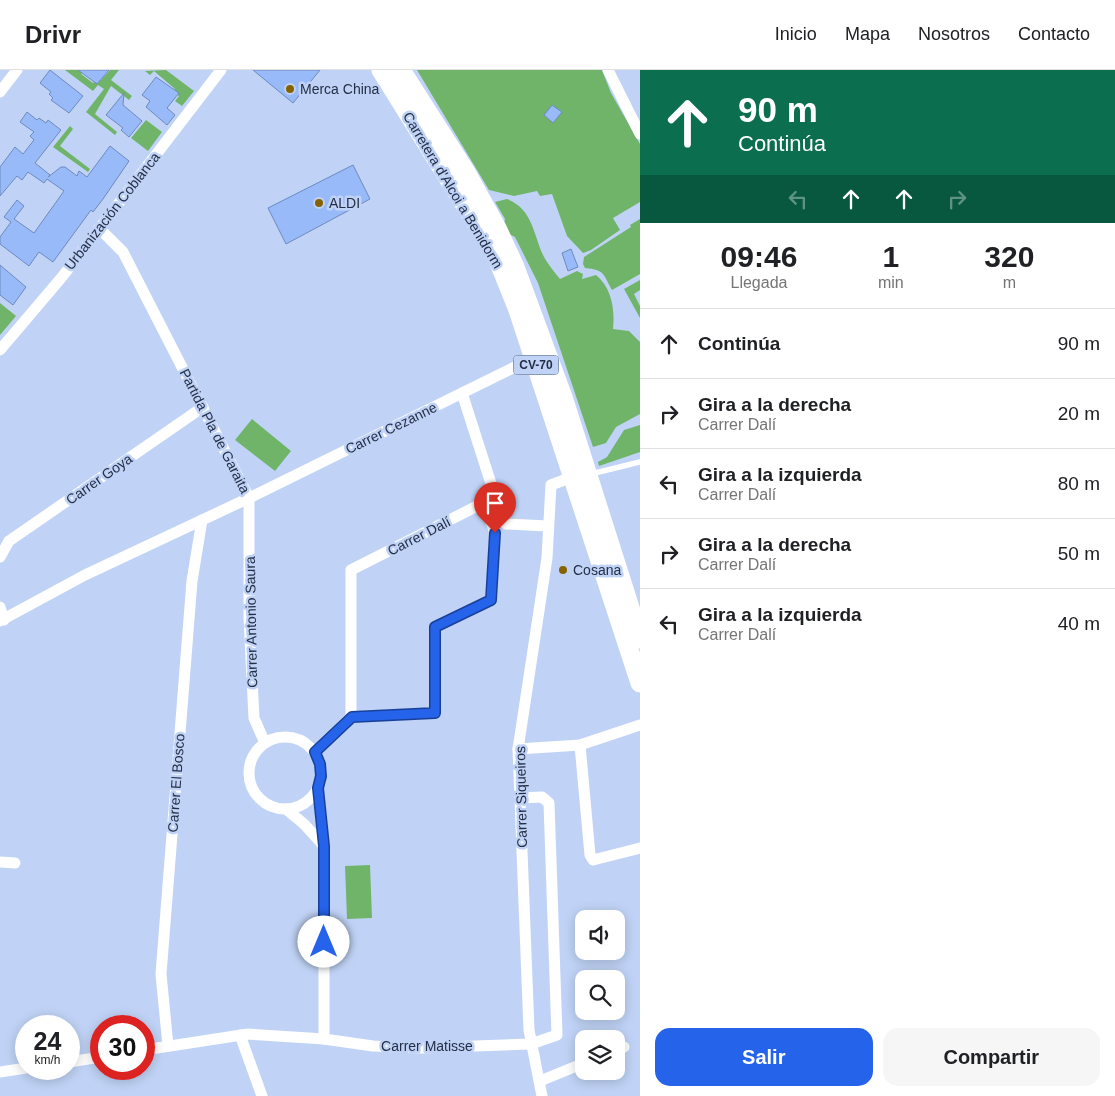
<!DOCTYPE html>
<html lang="es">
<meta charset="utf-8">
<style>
body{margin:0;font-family:Helvetica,sans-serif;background:#f6f6f6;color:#202124;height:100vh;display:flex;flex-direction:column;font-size:19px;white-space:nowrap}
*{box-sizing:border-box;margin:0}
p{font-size:16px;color:#757577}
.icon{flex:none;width:28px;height:28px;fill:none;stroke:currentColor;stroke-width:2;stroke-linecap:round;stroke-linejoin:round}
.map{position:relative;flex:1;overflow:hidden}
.sheet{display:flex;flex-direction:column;background:#fff;width:475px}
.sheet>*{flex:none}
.hud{background:#0b6e4f;color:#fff;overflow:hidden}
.tools{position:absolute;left:575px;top:840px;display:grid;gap:10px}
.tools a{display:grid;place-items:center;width:50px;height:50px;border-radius:10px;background:#fff;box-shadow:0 2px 12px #0003;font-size:25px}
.speed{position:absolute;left:15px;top:945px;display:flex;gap:10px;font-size:25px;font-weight:700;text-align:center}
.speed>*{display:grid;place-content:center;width:65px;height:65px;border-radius:50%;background:#fff;box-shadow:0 2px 12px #0003;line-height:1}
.speed small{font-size:12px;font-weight:400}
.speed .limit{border:8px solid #d22;background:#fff;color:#111}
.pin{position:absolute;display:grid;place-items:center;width:42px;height:42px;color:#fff;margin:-51px -21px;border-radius:50% 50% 50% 0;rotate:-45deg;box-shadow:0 0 5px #0007}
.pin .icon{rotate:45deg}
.me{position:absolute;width:55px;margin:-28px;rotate:0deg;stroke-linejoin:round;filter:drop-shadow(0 0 4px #0008)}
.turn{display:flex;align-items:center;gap:18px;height:105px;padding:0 15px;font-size:22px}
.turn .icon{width:65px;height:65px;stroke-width:2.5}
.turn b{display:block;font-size:35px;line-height:42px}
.lanes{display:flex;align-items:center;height:48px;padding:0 15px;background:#0003;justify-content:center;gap:25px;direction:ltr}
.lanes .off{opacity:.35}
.eta{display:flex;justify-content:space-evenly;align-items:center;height:85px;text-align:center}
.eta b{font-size:30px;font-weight:700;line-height:35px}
.cta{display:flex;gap:10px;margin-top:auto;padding:10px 15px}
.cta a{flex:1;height:58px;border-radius:15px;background:#2563eb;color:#fff;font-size:20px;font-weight:700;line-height:58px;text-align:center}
.cta a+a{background:#f6f6f6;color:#202124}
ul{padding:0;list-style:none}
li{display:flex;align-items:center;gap:15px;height:70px;padding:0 15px;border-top:1px solid #e0e0e0}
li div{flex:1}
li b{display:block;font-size:19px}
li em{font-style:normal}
header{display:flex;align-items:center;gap:30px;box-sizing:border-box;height:70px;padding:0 25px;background:#fff;border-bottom:1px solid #e0e0e0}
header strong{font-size:24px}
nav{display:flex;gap:28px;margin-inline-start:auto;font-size:18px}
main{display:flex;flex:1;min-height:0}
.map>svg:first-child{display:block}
.green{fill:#70b46a}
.building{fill:#98baf9;stroke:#6d8abf}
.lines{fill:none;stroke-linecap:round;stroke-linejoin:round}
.lane{stroke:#fff;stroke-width:5.5}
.street{stroke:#fff;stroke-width:11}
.primary{stroke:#fff;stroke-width:19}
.route-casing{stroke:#184099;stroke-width:12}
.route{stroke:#2563eb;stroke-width:9}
.poi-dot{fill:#876200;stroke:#c0d3f6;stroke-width:2}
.labels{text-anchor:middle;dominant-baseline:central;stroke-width:5;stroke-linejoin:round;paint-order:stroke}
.shield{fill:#c0d3f6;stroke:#52607b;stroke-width:1}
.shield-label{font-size:12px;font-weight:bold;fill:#232f46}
.poi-label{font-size:14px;fill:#232f46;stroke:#c0d3f6;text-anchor:start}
.street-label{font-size:14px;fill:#232f46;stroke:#c0d3f6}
</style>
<header>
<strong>Drivr</strong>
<nav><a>Inicio</a><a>Mapa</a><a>Nosotros</a><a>Contacto</a></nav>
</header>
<main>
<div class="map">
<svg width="640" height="1026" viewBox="0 0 640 1026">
<rect width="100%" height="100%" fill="#c0d3f6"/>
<g class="green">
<path d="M65 0H81L83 2 81 4 93 13 98 8 101 10 110 0H119L111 10 132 26 129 30 111 16 95 44 117 62 115 65 86 42 104 19 98 15 93 21Z"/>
<path d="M166 0 194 21 182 36 175 31 179 26 173 22 175 19 154 1 150 5 145 1Z"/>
<path d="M417 0H602L611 23 640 74V132L613 148 620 160 591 180 583 183 567 166 552 124 540 126 537 121 514 126 489 120Z"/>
<path d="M146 50 162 62 148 81 131 68Z"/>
<path d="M70 56 73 59 60 76 90 99 88 102 53 77Z"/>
<path d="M507 129C533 139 533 164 544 187 548 194 554 202 560 209L577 201 583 204 582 209 596 205C612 218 615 240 613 259L629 261 640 272V344L616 357 606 373 593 377 538 213 515 167 509 164 504 154 505 149 495 132Z"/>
<path d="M640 149V204L612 220C603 204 605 200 585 198L583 194 584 187 631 157 630 155Z"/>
<path d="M640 210V220L634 224 640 236V248L624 219Z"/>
<path d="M0 233 16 246 0 265Z"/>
<path d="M252 349 291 381 275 401 235 370Z"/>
<path d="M640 355V382L599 396 598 392 607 387 624 360Z"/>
<path d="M370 795 372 848 347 849 345 796Z"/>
</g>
<g class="building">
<path d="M50 0 83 26 69 43 51 30 53 28 49 24 51 22 40 13Z"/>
<path d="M78 0H109L97 14Z"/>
<path d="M253 0H320L293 33Z"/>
<path d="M156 7 179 23 167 38 175 45 167 55 146 37 150 31 142 25Z"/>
<path d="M124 23 123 35 142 51 129 67 121 60 123 58 106 45Z"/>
<path d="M552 35 562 42 553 53 544 45Z"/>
<path d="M27 42 37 50 39 48 46 53 48 50 61 60 35 93 50 105 48 107 61 97H65L77 106 79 101 87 107 110 76 129 91 103 129 93 142 91 140 53 192 39 182 29 196 0 174V167L11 152 4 147 17 130 24 136 14 149 34 163 64 121 47 109 44 113 28 102 22 110 17 106 0 126V97L15 77 23 84 34 70 30 66 34 62 20 52Z"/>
<path d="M353 95 370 129 286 174 268 138Z"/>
<path d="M571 179 578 197 568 201 562 183Z"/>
<path d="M0 195 26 217 13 235 0 225Z"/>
</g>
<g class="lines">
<path class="lane" d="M591 404 640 392"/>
<g class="street">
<path d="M608 0 640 64"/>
<path d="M0 22 17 0"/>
<path d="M99 158 123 182 249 428V548L254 648 265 673"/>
<path d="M0 280 62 207 221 0"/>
<path d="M462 323 503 451 506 454 547 456"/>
<path d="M0 487 9 471 203 337"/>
<path d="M0 537 4 550"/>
<path d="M0 551 85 505 249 428 533 288"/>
<circle cx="285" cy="703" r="36"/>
<path d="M580 675 590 785 593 790 640 778"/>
<path d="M518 679 580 675 640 655"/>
<path d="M315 682 351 647 435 643V557L491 530 495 463 485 436 481 434 351 500V647"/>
<path d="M318 718 324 776V969"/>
<path d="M286 739 304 754 324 776"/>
<path d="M0 792 15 793"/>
<path d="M240 965 262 1026"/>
<path d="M168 976 161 904 192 511 202 450"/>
<path d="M144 980 248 964 324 969 373 976 421 978 531 974 557 965 549 733 542 727 520 728"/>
<path d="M616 980 624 977"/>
<path d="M69 992 101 987"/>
<path d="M0 1002 26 998"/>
<path d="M540 1011 584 993"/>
<path d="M542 1026 529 960 518 679 547 488 551 415 572 407"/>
</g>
<g class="primary">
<path d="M381 0 496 185 518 240 640 613"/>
<path d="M401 0 466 102 497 158 515 197 563 327 640 569"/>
</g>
</g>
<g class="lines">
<defs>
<path id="route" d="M324 872V776L318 718 321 706 320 694 315 682 352 647 435 643V557L491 530 495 463"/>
</defs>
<use href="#route" class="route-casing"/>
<use href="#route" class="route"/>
</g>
<g class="poi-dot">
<circle cx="290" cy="19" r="5"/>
<circle cx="319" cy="133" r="5"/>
<circle cx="563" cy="500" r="5"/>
</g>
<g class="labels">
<rect class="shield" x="513.5" y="285.5" width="45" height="19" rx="4"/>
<g class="shield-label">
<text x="536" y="295">CV-70</text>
</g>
<g class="poi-label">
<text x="300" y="19">Merca China</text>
<text x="329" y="133">ALDI</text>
<text x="573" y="500">Cosana</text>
</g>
<g class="street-label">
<text transform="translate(453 120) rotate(59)">Carretera d'Alcoi a Benidorm</text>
<text transform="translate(112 141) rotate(-52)">Urbanización Coblanca</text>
<text transform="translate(391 358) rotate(-26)">Carrer Cezanne</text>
<text transform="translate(215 361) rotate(63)">Partida Pla de Garaita</text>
<text transform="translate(99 409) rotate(-35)">Carrer Goya</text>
<text transform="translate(419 466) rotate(-27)">Carrer Dalí</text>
<text transform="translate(251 552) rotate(-91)">Carrer Antonio Saura</text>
<text transform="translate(176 713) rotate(-86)">Carrer El Bosco</text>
<text transform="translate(521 727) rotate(-91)">Carrer Siqueiros</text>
<text x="427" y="976">Carrer Matisse</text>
</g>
</g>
</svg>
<div class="tools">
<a><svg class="icon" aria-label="sound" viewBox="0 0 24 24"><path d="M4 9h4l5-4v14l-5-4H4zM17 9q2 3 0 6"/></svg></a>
<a><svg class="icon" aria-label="search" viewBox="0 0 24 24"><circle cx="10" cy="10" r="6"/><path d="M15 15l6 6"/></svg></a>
<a><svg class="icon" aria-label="layers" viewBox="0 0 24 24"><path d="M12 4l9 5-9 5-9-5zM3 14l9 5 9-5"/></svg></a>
</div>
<div class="speed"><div>24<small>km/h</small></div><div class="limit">30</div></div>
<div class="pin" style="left:495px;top:463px;background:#d93025"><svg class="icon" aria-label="arrive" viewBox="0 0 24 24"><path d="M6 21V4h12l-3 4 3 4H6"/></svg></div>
<svg class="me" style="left:324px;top:872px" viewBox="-20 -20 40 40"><circle r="19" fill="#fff"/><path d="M0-13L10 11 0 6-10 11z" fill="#2563eb"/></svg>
</div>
<section class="sheet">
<div class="hud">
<div class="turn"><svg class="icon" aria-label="ahead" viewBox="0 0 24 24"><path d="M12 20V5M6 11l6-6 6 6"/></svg><div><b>90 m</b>Continúa</div></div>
<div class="lanes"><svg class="icon off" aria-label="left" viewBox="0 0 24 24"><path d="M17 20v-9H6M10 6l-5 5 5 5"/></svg><svg class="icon" aria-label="ahead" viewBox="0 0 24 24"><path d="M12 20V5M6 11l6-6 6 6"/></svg><svg class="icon" aria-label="ahead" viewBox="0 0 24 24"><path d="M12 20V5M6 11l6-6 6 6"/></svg><svg class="icon off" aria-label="right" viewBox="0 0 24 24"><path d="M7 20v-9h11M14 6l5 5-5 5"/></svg></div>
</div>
<div class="eta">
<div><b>09:46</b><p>Llegada</p></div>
<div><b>1</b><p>min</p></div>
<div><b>320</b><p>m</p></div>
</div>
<ul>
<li><svg class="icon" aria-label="ahead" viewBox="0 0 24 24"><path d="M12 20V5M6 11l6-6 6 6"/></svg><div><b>Continúa</b></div><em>90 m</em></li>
<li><svg class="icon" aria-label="right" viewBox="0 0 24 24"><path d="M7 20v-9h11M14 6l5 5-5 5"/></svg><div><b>Gira a la derecha</b><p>Carrer Dalí</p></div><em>20 m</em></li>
<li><svg class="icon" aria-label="left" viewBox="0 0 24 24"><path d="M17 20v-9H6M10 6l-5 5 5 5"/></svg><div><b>Gira a la izquierda</b><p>Carrer Dalí</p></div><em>80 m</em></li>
<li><svg class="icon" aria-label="right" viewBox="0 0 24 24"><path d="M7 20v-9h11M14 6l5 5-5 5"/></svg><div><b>Gira a la derecha</b><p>Carrer Dalí</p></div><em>50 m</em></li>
<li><svg class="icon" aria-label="left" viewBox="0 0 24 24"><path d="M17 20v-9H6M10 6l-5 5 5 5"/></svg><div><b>Gira a la izquierda</b><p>Carrer Dalí</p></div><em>40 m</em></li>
</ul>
<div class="cta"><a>Salir</a><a>Compartir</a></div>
</section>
</main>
